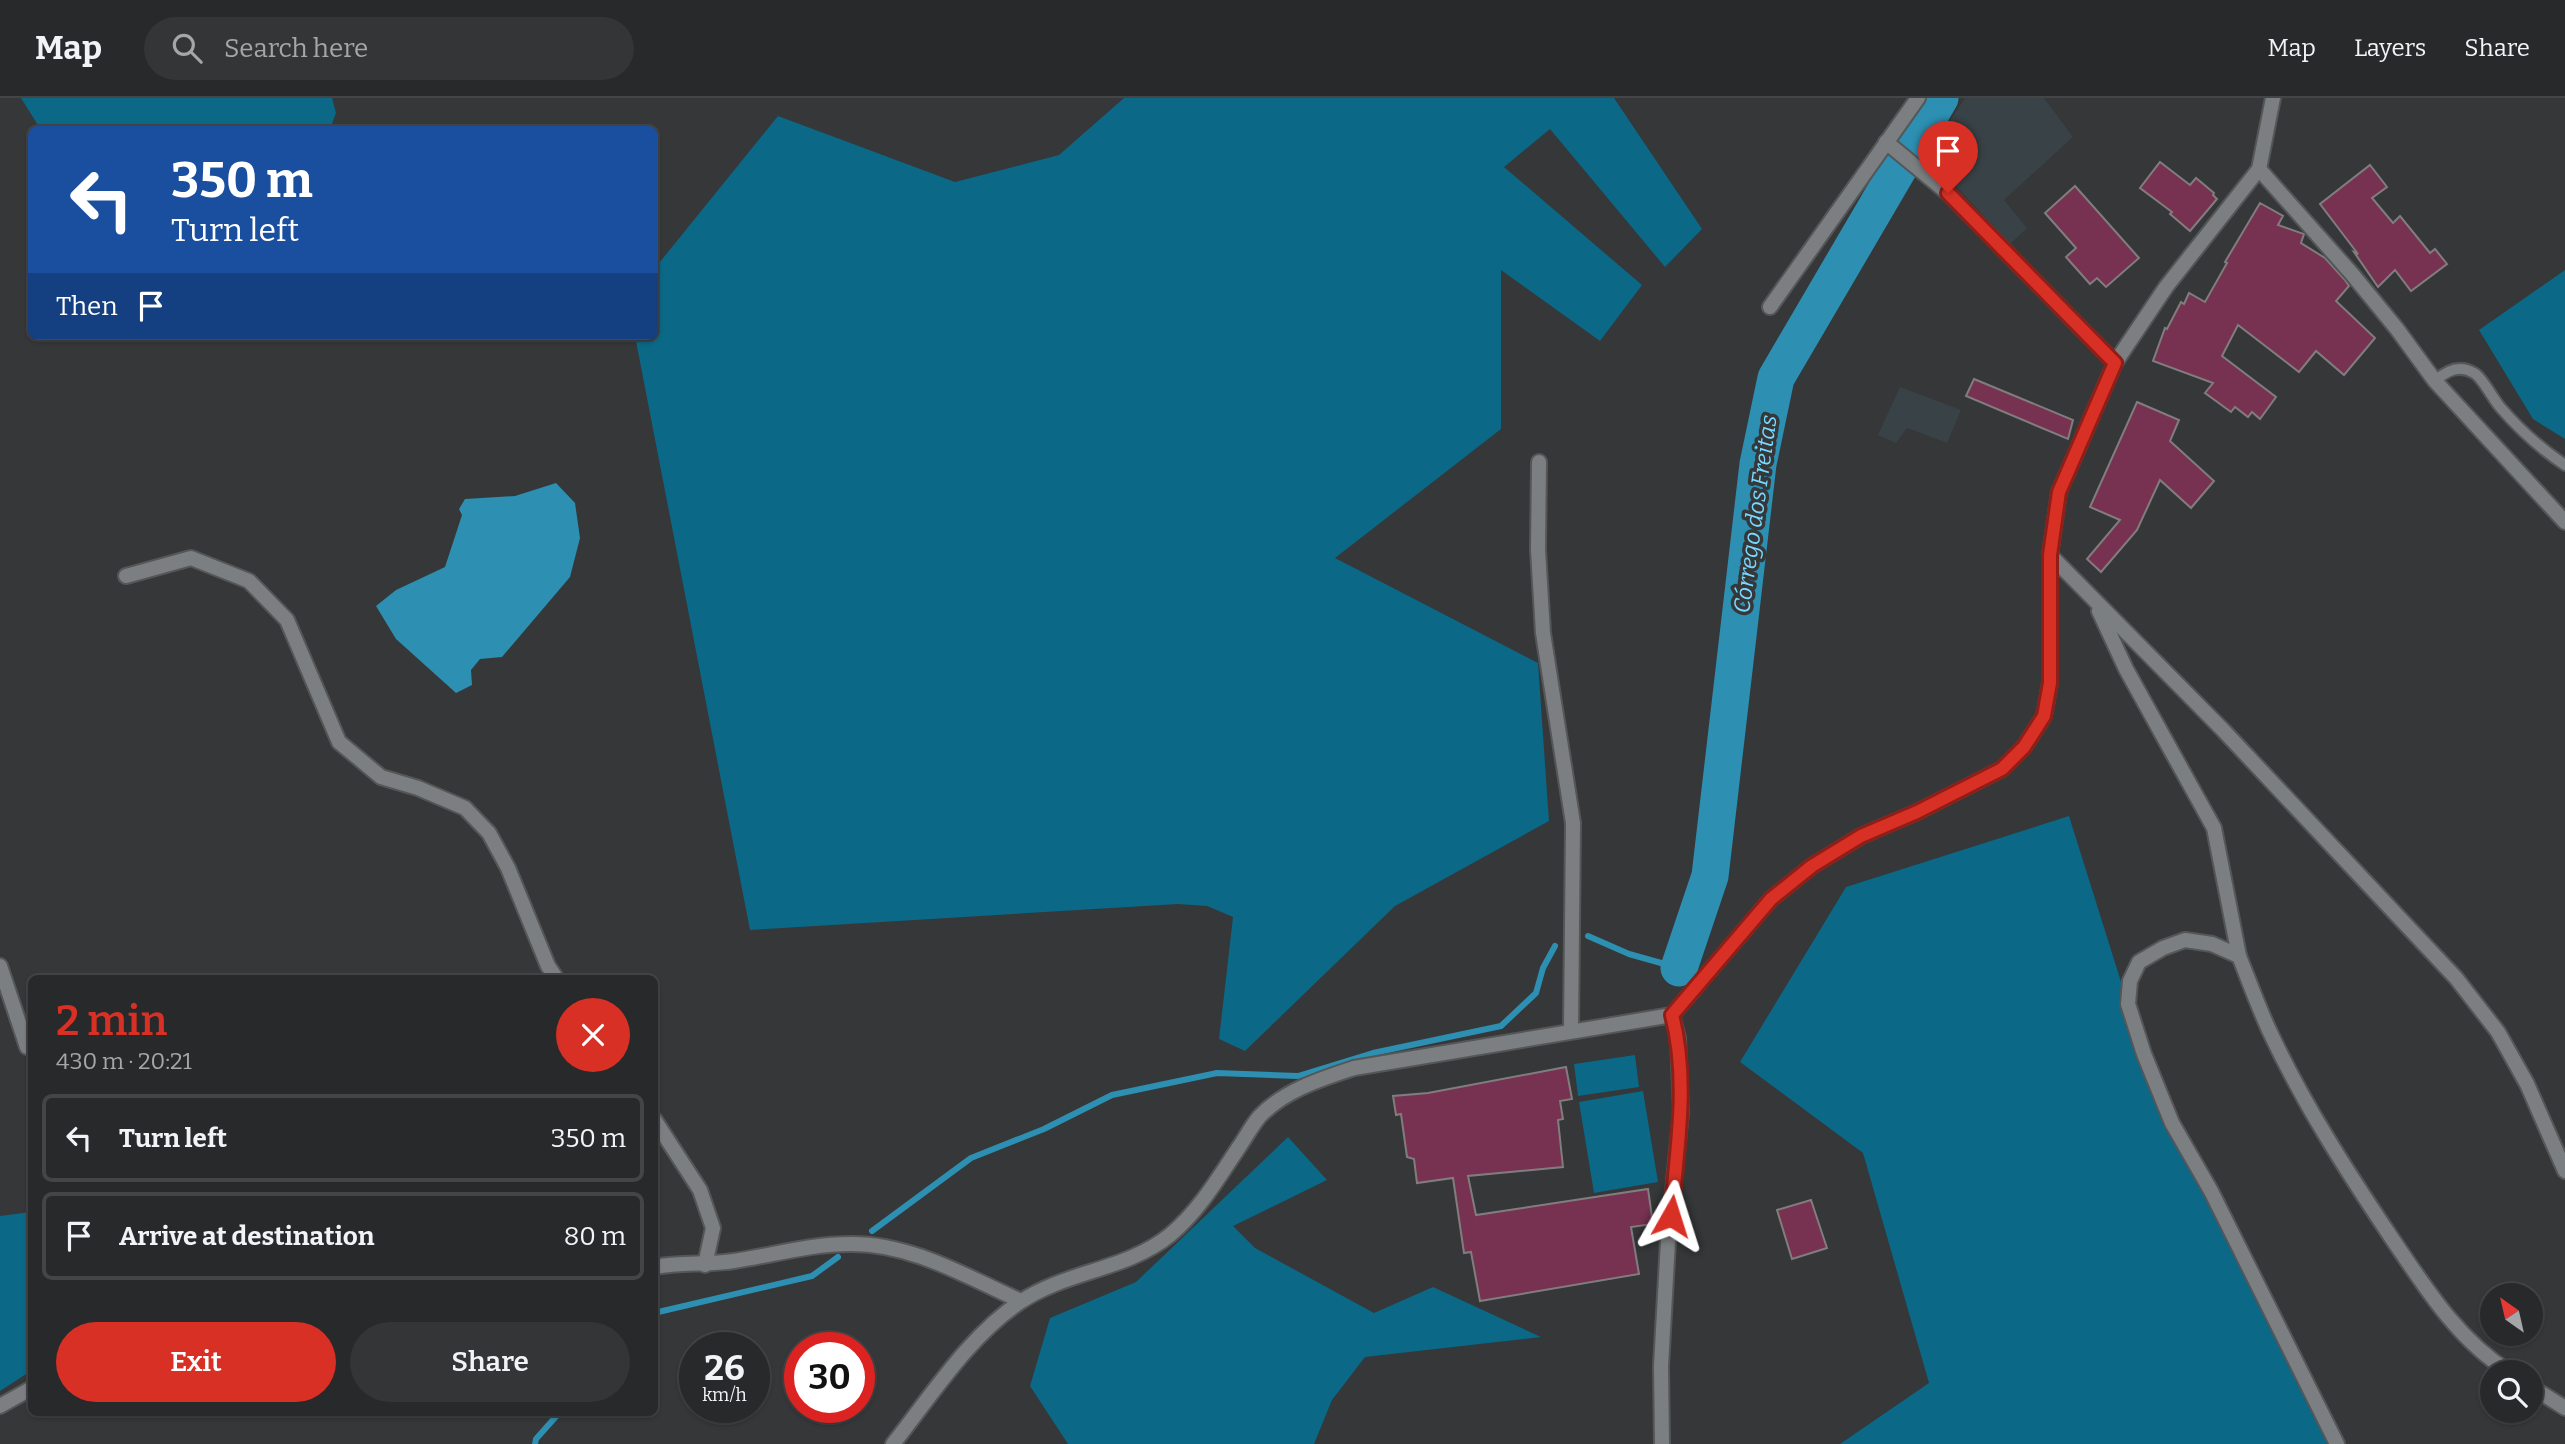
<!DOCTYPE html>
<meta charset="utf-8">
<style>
body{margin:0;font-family:Bitter,serif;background:#343536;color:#f1f3f6;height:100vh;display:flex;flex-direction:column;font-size:26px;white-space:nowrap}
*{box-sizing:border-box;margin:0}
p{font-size:23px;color:#a5a6a8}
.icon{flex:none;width:38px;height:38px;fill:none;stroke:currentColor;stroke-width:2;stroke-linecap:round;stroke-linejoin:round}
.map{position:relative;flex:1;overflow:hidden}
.details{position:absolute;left:28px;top:877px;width:630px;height:441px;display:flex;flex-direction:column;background:#28292a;border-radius:10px;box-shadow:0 2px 5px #0004,0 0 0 2px #444547}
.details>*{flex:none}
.banner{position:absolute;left:28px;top:28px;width:630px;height:214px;border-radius:10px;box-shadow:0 2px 5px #0004,0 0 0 2px #444547;background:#1a4fa0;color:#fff;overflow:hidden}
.needle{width:46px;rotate:326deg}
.fabs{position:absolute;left:2480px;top:1185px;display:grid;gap:14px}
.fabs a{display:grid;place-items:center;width:63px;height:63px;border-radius:50%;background:#28292a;box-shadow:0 2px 5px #0004,0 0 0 2px #444547;font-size:35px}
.speed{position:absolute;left:679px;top:1234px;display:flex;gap:14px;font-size:35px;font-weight:700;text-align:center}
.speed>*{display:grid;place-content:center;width:91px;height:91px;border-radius:50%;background:#28292a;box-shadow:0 2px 5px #0004,0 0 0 2px #444547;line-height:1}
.speed small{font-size:18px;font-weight:400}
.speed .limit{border:10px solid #d22;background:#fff;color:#111}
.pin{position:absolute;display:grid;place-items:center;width:60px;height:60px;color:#fff;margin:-72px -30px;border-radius:50% 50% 50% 0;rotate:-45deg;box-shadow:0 0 7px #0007}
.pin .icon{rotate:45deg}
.me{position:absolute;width:77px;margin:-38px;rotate:6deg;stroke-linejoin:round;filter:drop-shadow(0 0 5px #0008)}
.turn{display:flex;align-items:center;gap:24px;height:147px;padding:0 28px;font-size:32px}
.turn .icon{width:91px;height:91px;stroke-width:2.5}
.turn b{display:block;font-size:49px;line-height:60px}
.then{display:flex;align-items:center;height:66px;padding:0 28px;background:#0003;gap:14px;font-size:26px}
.round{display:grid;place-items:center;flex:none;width:74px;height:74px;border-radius:37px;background:#343536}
.overview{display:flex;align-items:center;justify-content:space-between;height:119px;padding:0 28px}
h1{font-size:42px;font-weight:600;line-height:52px;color:#d93025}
.primary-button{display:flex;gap:14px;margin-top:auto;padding:14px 28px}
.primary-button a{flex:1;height:80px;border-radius:42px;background:#d93025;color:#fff;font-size:28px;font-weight:600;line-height:80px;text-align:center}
.primary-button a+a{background:#343536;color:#f1f3f6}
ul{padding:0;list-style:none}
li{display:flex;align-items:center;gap:21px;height:88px;margin:0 14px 10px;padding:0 14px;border:4px solid #444547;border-radius:10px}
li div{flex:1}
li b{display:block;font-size:26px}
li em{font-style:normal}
header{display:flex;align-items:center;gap:42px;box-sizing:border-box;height:98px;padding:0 35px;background:#28292a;border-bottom:2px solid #444547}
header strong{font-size:33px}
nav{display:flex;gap:38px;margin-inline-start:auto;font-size:24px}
.search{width:490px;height:63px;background:#343536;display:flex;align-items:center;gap:18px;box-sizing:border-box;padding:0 24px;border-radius:38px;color:#a5a6a8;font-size:26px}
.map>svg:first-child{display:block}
.built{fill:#394246}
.green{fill:#0b6886}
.water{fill:#2d8fb2}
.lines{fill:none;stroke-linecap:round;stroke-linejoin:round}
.stream{stroke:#2d8fb2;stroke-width:6}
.river{stroke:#2d8fb2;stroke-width:37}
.building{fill:#773251;stroke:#817d7e;stroke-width:2}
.service-casing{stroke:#545657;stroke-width:14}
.minor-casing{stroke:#545657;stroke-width:18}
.service{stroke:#7c7f81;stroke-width:10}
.minor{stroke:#7c7f81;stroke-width:14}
.route-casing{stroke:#8d1f18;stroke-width:18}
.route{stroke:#d93025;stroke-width:12}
.labels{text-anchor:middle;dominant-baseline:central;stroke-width:7;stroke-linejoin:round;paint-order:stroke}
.water-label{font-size:23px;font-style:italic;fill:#78d8ff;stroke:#353738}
</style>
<header>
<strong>Map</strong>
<div class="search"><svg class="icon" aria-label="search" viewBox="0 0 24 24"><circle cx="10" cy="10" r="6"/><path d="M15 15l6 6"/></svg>Search here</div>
<nav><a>Map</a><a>Layers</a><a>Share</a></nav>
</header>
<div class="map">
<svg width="2565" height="1346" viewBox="0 0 2565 1346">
<rect width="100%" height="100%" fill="#353738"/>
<g class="built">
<path d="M1965 0H2044L2073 39 2004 102 2027 130 2010 146 1927 57Z"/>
<path d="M1900 289 1961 312 1947 345 1907 330 1896 345 1878 337Z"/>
</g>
<g class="green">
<path d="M21 0H332L336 15 330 31 41 32Z"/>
<path d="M1124 0H1614L1702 131 1665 169 1550 31 1504 69 1642 187 1600 243 1501 172V331L1335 460 1538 565 1549 723 1395 808 1245 953 1219 941 1233 819 1207 808 1178 806 750 832 635 238H654L655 170 778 18 955 84 1059 57Z"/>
<path d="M2565 172V341L2533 321 2479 232Z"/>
<path d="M2069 718 2128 906 2172 1025 2336 1346H1840L1929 1285 1863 1055 1740 964 1846 789Z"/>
<path d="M1635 957 1639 989 1578 998 1574 966Z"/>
<path d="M1643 993 1658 1084 1594 1095 1579 1004Z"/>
<path d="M1288 1039 1327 1082 1233 1128 1255 1150 1374 1215 1433 1189 1541 1239 1365 1259 1332 1302 1314 1346H1068L1030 1288 1050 1220 1136 1184Z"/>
<path d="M31 1114V1273L0 1293V1118Z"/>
</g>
<path class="water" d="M556 385 575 405 580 440 570 479 502 559 480 561 471 572 472 587 456 595 396 541 376 508 396 492 445 469 462 417 459 411 465 401 515 398Z"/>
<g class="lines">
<g class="stream">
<path d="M1588 838 1629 856 1679 870"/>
<path d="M872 1133 971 1060 1044 1031 1112 997 1217 975 1298 978 1373 955 1501 928 1536 895 1543 870 1555 848"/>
<path d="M654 1215 812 1178 838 1159"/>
<path d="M535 1346 536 1341 560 1314"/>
</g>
<path class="river" d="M1679 870 1710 778 1758 366 1776 280 1940 0"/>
</g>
<g class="building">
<path d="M2160 64 2190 87 2196 80 2214 95 2213 97 2217 101 2190 133 2170 116 2172 114 2140 90Z"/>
<path d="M2370 67 2387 89 2372 100 2393 125 2400 118 2430 155 2435 151 2447 166 2411 193 2395 172 2378 189 2354 154 2358 156 2320 106Z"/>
<path d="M2075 88 2139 160 2106 189 2097 180 2090 186 2066 159 2076 150 2045 115Z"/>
<path d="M2260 105 2283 118 2278 127 2304 136 2301 145 2325 160 2345 182 2349 188 2336 203 2375 240 2344 277 2316 253 2299 274 2238 227 2222 258 2276 299 2260 321 2252 314 2248 319 2235 309 2231 314 2205 295 2213 285 2153 263 2165 230 2167 231 2181 204 2184 206 2189 195 2205 204 2227 165 2225 164Z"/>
<path d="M1974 281 2073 322 2068 341 1966 298Z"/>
<path d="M2137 304 2179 322 2170 343 2214 383 2191 410 2160 382 2137 432 2101 474 2087 461 2120 422 2090 409Z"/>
<path d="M1566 969 1572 1001 1560 1003 1563 1021 1558 1022 1563 1069 1468 1078 1476 1117 1648 1091 1653 1126 1631 1129 1639 1176 1480 1203 1471 1154 1464 1155 1453 1080 1417 1085 1414 1061 1407 1059 1401 1016 1396 1017 1393 998 1428 995Z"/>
<path d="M1811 1102 1827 1150 1792 1161 1777 1112Z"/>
</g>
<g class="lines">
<defs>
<path id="service" d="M2435 283C2446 273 2459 266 2474 275 2482 279 2493 301 2500 309 2519 331 2541 351 2565 367"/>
<g id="minor">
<path d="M1886 44 1948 95 2115 265"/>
<path d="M2259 71 2352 176 2397 231 2435 283 2565 424"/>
<path d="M1770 209 1918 0"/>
<path d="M1539 364 1538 452 1543 535 1573 725 1571 933"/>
<path d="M2050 457 2223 632 2456 880 2498 934 2527 986 2565 1073"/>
<path d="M126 478 191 460 249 483 287 522 339 644 381 679 418 690 465 710 489 735 508 770 548 868 556 880"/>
<path d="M2099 513 2126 571 2214 730 2239 858"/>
<path d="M0 868 27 949"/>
<path d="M654 1021 700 1092 713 1130 705 1167"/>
<path d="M654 1169C681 1164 708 1167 734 1163 773 1157 811 1146 850 1146 911 1145 967 1179 1021 1203"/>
<path d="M2530 1288 2565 1310"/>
<path d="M0 1308 32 1290"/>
<path d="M893 1346C932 1297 968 1239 1020 1204 1066 1173 1127 1172 1170 1137 1199 1113 1219 1079 1239 1049 1246 1039 1252 1027 1260 1018 1285 992 1321 981 1354 970L1672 917 1771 801 1812 768 1861 738 1917 714 2002 671 2024 649 2044 618 2050 585V457L2059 394 2115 265 2166 189 2259 71 2273 0"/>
<path d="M1662 1346 1661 1268 1668 1143 1681 1014 1678 940 1672 917"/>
<path d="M2337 1346 2211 1093 2172 1025 2144 956 2128 906 2130 883 2139 864 2163 850 2185 842 2212 846 2239 858C2249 883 2258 908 2269 932 2303 1005 2346 1072 2391 1139 2425 1189 2457 1241 2509 1274"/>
</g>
</defs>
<use href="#service" class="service-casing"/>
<use href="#minor" class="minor-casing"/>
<use href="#service" class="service"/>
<use href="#minor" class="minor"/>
</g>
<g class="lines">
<defs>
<path id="route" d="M1671 1118C1677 1052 1689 982 1672 917L1771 801 1812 768 1861 738 1917 714 2002 671 2024 649 2044 618 2050 585V457L2059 394 2115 265 1948 95"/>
</defs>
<use href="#route" class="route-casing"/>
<use href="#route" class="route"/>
</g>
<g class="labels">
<g class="water-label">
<text transform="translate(1755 416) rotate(-82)">Córrego dos Freitas</text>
</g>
</g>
</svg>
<div class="fabs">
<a><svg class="needle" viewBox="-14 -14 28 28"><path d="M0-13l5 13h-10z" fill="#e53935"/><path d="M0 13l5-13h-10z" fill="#a5a6a8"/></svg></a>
<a><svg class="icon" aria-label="search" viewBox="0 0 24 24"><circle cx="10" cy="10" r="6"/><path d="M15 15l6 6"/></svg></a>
</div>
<div class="speed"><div>26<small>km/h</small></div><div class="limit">30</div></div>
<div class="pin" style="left:1948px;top:95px;background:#d93025"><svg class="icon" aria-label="arrive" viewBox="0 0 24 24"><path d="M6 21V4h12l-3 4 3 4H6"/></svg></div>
<svg class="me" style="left:1671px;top:1118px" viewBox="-20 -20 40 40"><path d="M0-17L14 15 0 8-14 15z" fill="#d93025" stroke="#fff" stroke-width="4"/></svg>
<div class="banner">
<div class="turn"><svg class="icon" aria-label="left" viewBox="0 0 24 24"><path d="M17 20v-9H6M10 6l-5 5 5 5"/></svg><div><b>350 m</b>Turn left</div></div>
<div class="then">Then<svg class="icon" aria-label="arrive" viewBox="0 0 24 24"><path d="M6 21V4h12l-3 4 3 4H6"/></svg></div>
</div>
<section class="details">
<div class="overview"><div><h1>2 min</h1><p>430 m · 20:21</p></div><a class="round" style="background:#d93025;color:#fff"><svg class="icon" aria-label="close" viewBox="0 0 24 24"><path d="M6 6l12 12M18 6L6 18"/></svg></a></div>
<ul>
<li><svg class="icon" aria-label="left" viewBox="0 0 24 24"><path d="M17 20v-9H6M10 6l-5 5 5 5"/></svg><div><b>Turn left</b></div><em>350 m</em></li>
<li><svg class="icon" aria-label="arrive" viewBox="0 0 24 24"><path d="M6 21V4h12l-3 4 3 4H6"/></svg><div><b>Arrive at destination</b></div><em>80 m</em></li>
</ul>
<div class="primary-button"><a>Exit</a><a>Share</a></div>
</section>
</div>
